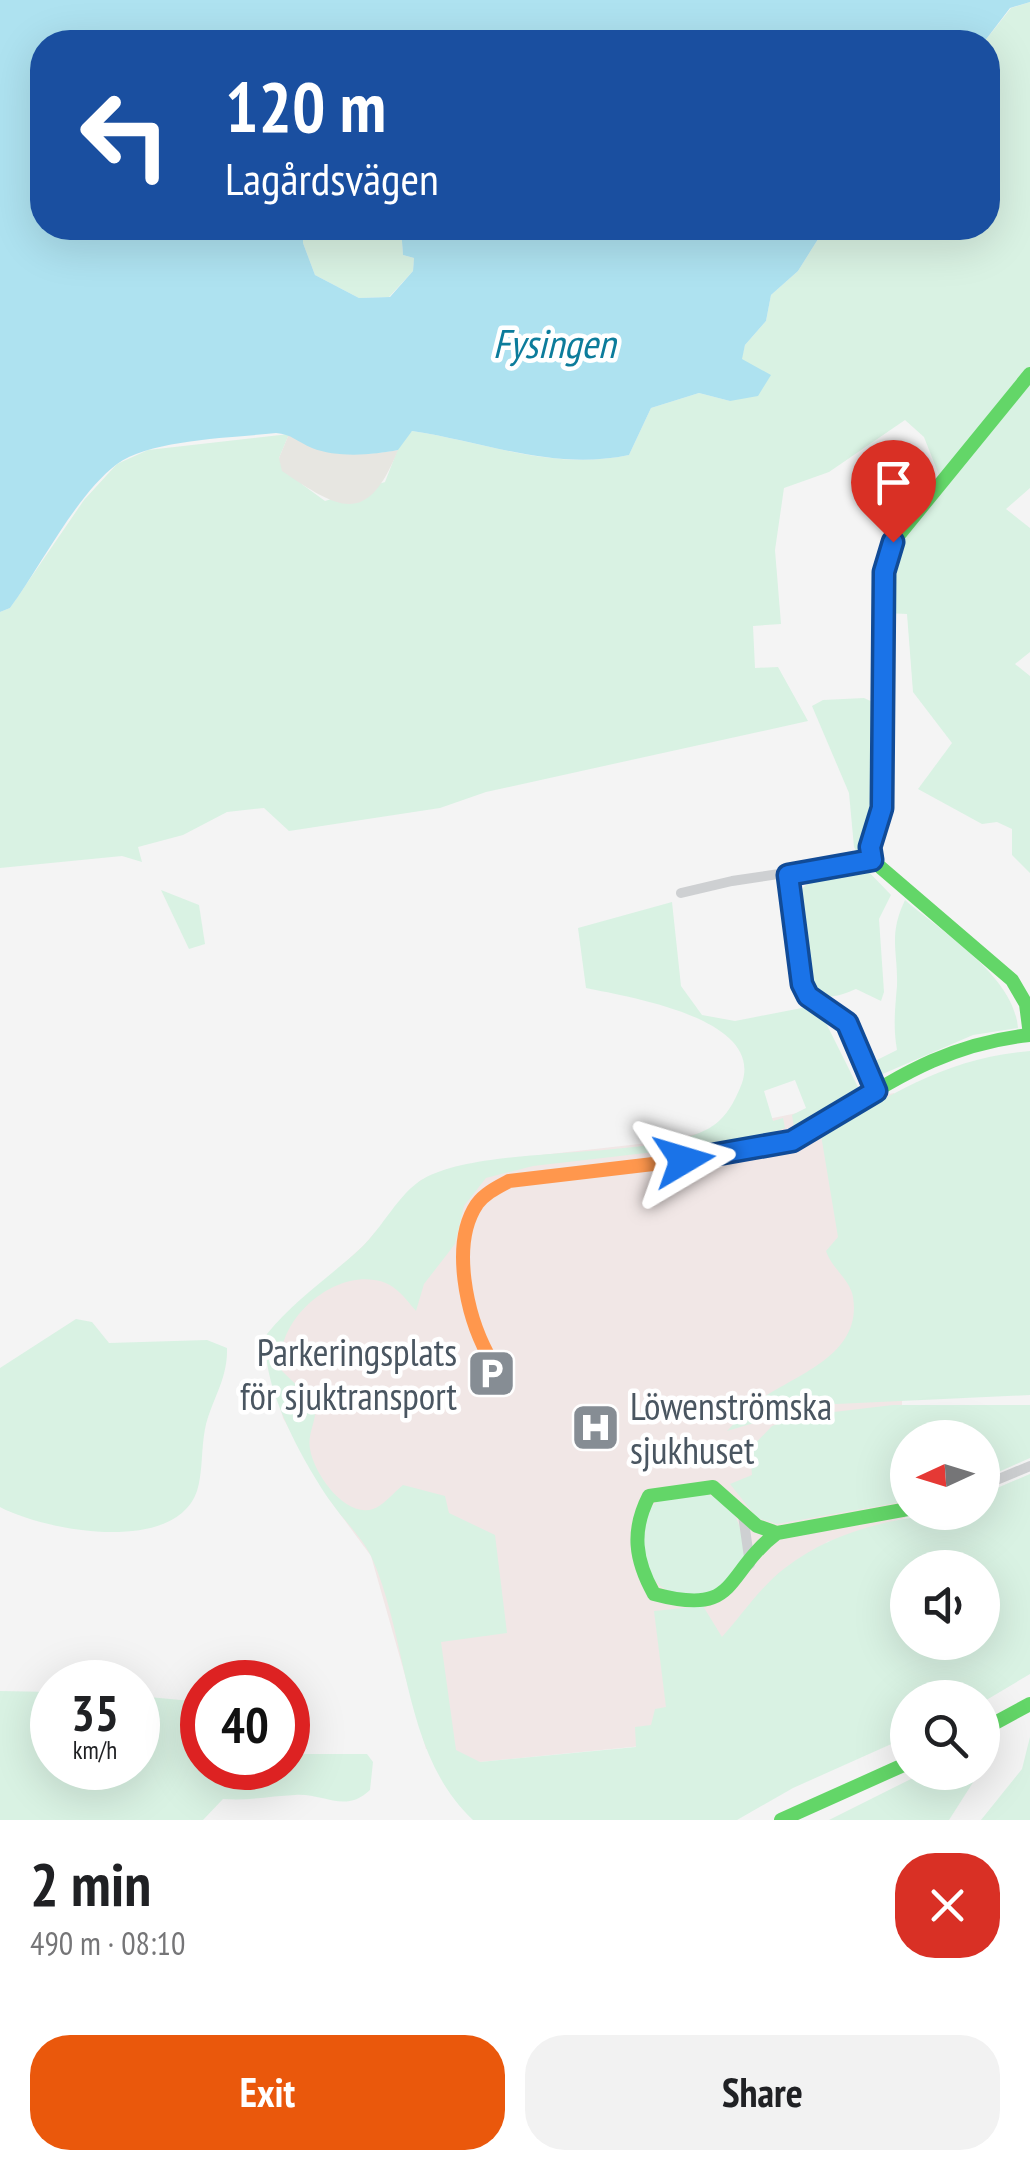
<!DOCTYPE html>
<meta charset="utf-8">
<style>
body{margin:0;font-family:"PT Sans Narrow",sans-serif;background:#f2f2f2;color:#202124;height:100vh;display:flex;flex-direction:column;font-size:38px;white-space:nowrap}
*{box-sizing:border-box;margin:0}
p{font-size:32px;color:#757577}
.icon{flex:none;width:55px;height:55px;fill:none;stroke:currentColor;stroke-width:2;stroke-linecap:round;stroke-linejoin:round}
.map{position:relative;height:1820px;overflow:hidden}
.side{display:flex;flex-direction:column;background:#fff;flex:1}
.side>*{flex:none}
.guide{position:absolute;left:30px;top:30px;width:970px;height:210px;border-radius:40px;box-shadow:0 10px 40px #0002;background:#1a4fa0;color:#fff;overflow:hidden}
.needle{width:65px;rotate:266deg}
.controls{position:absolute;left:890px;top:1420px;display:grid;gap:20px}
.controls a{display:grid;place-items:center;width:110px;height:110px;border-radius:50%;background:#fff;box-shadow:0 10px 40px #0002;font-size:50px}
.speed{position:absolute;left:30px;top:1660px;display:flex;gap:20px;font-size:50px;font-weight:700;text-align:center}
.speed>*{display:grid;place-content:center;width:130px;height:130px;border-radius:50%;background:#fff;box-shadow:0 10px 40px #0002;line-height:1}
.speed small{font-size:25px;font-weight:400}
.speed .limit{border:15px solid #d22;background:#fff;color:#111}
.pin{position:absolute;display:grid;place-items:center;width:85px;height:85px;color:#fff;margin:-102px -42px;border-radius:50% 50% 50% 0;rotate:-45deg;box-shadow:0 0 10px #0007}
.pin .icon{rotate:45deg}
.me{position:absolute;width:110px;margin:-55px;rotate:83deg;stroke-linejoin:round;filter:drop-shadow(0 0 8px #0008)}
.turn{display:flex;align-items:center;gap:35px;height:210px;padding:0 30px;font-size:45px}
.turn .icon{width:130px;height:130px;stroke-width:2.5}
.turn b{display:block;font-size:70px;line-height:85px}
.round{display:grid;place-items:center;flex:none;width:105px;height:105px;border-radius:40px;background:#f2f2f2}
.summary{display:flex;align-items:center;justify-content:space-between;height:170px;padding:0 30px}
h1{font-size:60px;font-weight:700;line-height:75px}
.primary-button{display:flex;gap:20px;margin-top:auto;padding:20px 30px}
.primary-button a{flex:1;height:115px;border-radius:40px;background:#ea580c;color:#fff;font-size:40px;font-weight:700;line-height:115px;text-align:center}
.primary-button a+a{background:#f2f2f2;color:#202124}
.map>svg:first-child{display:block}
.medical{fill:#f1e7e6}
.green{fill:#d9f2e3;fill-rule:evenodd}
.sand{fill:#e7e6e1}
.water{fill:#aee2f0}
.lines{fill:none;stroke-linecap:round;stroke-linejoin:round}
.street{stroke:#ced0d2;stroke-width:10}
.fast{stroke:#63d668;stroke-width:14}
.slow{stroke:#ff974d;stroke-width:14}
.route-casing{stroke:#114b97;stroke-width:25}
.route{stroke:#1a73e8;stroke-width:18}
.labels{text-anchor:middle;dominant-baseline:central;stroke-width:9;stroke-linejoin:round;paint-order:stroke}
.poi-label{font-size:38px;fill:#4a5661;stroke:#fff;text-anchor:end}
.water-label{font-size:40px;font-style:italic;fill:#0c7c9b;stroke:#fff}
</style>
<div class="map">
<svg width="1030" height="1820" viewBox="0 0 1030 1820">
<rect width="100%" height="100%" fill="#f4f4f4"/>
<path class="medical" d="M894 1093 905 1518 827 1542 672 1743 480 1762 426 1749 371 1556 329 1499 283 1418 265 1347 267 1334 364 1245 421 1180 498 1160 657 1142Z"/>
<g class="green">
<path d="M1030 2V369L940 478 924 437 905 420 829 472 784 488 775 550 781 624 753 626 755 668 778 667 808 721 486 792 440 808 289 831 264 808 227 812 183 835 138 847 142 862 122 856 0 868V612L10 608 84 500 117 464 148 450 289 434 279 458 303 485 325 501 385 482 401 441 412 431C485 442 553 471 629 455L651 408 699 393 730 401 745 345 766 321 771 295 798 271 825 228H988L984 42 1011 8Z"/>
<path d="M303 228H401L403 255 414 258 413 271 389 297 359 298 315 275 303 243Z"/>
<path d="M1030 381V488L1006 509 1030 528V652L1015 664 1030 676V873L1012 855V829L997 822 982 824 918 789 952 743 913 692 907 614 885 613 899 540Z"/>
<path d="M864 698 875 703 876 801 865 856H859L854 847 849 793 812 706 823 700Z"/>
<path d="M857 868H865L891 895 879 919 884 992 881 1001 856 989C835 998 824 1001 807 985 804 964 790 904 803 888 814 876 841 873 857 868Z"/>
<path d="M161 890 199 905 205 944 189 949Z"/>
<path d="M905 900C943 933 1014 976 1018 1028L973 1035 878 1076 872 1071 873 1062 897 1050C893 1027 895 1009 897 986 898 950 888 936 905 900Z"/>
<path d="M672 902 681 986 702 1015 735 1021 812 1006 822 1015 859 1089 794 1127 792 1115 806 1108 795 1080 764 1091 773 1121 783 1118 785 1128 750 1141 533 1166 486 1178 464 1206 455 1244 424 1284 416 1311C404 1297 394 1282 374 1280 327 1273 272 1326 282 1371L315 1403C318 1419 307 1433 310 1449 314 1474 345 1518 373 1509 383 1506 394 1492 403 1485L445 1496 449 1513 495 1535 507 1633 441 1642 456 1750 480 1762 636 1747 635 1727 651 1725 655 1709 666 1707 654 1611 703 1606 722 1637C742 1615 761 1586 785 1568 840 1525 915 1513 982 1512L983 1494 1030 1474V1674L983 1702 982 1698H908L907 1737 793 1788 737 1820H473C403 1755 409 1642 372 1558 363 1538 344 1521 331 1502 304 1463 258 1382 267 1334 294 1300 331 1276 362 1247 382 1228 399 1193 423 1179 490 1141 673 1164 719 1121 730 1111 737 1096 742 1083 764 1018 629 997 586 988L578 928ZM908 1568H982V1642H908Z"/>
<path d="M1030 1051V1395L815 1405 727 1431C736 1422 744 1412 754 1404 790 1376 863 1358 853 1297 850 1279 832 1269 826 1251L838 1237 821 1135C892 1094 946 1058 1030 1051Z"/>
<path d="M76 1319 92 1322 109 1343 207 1340 227 1348C228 1380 211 1400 205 1429 201 1449 203 1472 197 1491 175 1555 45 1531 0 1507V1368Z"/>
<path d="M893 1405H1030V1458L983 1479 982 1438H908L907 1501 777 1524 757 1518 730 1484 752 1475 750 1449 772 1426 800 1416Z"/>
<path d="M707 1494C741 1508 742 1530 745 1564 737 1572 727 1588 717 1592 711 1594 700 1594 693 1594 644 1599 638 1548 648 1510L659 1500Z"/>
<path d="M0 1691 52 1692V1768H138V1696L202 1702V1768H288V1754H367L373 1762 370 1790C345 1814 324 1793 295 1795 270 1796 249 1801 223 1799L203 1820H0Z"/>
<path d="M1030 1737V1820H981L1022 1769Z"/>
<path d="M923 1773H979L949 1820H829Z"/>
</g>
<path class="sand" d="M289 434C322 455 361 457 398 450 367 527 340 510 282 471L279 458Z"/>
<path class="water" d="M0 0H1030V2L1010 8 984 42H42V228H303V243L315 275 359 298 390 297 413 271 414 258 403 255 401 228H825L798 271 771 295 766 321 745 345 742 359 771 375 758 396 730 401 699 393 651 408 629 455C553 471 486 442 412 431L398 450C373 455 337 458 312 448 298 442 291 434 276 433 233 438 151 439 117 464 76 495 41 566 10 608L0 612Z"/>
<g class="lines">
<g class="street">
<path d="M789 875 802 985 808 995 847 1023 876 1091"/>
<path d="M681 893 732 881 872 860"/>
<path d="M982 1486 1030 1466"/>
<path d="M743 1515 750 1564"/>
</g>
<g class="fast">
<path d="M1030 374 893 542 881 607 885 774 872 853V860L1012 980 1026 1004 1030 1035"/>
<path d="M837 1114C903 1074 952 1043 1030 1035"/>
<path d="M777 1533 757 1526 713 1487 649 1496C631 1531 635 1560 654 1594 740 1617 722 1575 777 1533L908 1509"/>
<path d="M982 1730 1030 1704"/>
<path d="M781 1820 908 1763"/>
</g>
<path class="slow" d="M488 1355C467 1316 450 1244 477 1204 485 1193 498 1187 509 1181L721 1156 792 1141 837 1114"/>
</g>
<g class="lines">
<defs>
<path id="route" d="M684 1160 792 1141 876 1091 847 1023 808 996 802 984 788 875 872 860 870 847 882 808 884 572 893 542"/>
</defs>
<use href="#route" class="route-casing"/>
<use href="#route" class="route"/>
</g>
<defs>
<symbol id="parking-square" viewBox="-11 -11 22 22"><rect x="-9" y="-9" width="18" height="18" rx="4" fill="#868d94" stroke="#fff"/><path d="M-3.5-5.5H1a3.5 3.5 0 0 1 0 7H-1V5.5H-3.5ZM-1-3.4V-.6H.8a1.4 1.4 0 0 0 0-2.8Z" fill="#fff"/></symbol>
<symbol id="hospital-square" viewBox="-11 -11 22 22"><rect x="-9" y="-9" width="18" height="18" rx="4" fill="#868d94" stroke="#fff"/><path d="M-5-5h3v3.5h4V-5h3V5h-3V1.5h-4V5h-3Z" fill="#fff"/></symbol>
</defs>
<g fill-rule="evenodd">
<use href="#parking-square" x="464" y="1346" width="55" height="55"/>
<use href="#hospital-square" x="568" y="1400" width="55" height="55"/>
</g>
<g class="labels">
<g class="poi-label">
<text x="457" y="1351">Parkeringsplats<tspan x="457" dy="44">för sjuktransport</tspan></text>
<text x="630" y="1405" text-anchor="start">Löwenströmska<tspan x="630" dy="44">sjukhuset</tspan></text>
</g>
<g class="water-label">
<text x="554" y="343">Fysingen</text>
</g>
</g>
</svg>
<div class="controls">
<a><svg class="needle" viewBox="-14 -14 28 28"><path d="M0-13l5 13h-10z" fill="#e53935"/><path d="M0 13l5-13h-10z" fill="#757577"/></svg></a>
<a><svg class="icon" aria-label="sound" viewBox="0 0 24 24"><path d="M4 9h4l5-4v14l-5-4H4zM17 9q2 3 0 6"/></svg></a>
<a><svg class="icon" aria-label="search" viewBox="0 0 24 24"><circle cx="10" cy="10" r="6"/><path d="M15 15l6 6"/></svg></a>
</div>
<div class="speed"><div>35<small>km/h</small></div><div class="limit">40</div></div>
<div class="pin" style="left:893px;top:542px;background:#d93025"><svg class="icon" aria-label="arrive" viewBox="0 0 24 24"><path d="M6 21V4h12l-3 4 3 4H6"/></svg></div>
<svg class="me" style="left:684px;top:1160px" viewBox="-20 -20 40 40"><path d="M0-17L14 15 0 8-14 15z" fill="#1a73e8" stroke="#fff" stroke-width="4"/></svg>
<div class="guide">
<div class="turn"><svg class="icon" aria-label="left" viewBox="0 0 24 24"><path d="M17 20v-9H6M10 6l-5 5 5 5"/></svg><div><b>120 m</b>Lagårdsvägen</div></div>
</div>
</div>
<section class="side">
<div class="summary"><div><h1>2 min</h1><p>490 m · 08:10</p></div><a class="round" style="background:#d93025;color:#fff"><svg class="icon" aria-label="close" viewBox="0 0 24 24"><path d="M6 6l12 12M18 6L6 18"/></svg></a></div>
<div class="primary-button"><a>Exit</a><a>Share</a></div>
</section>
